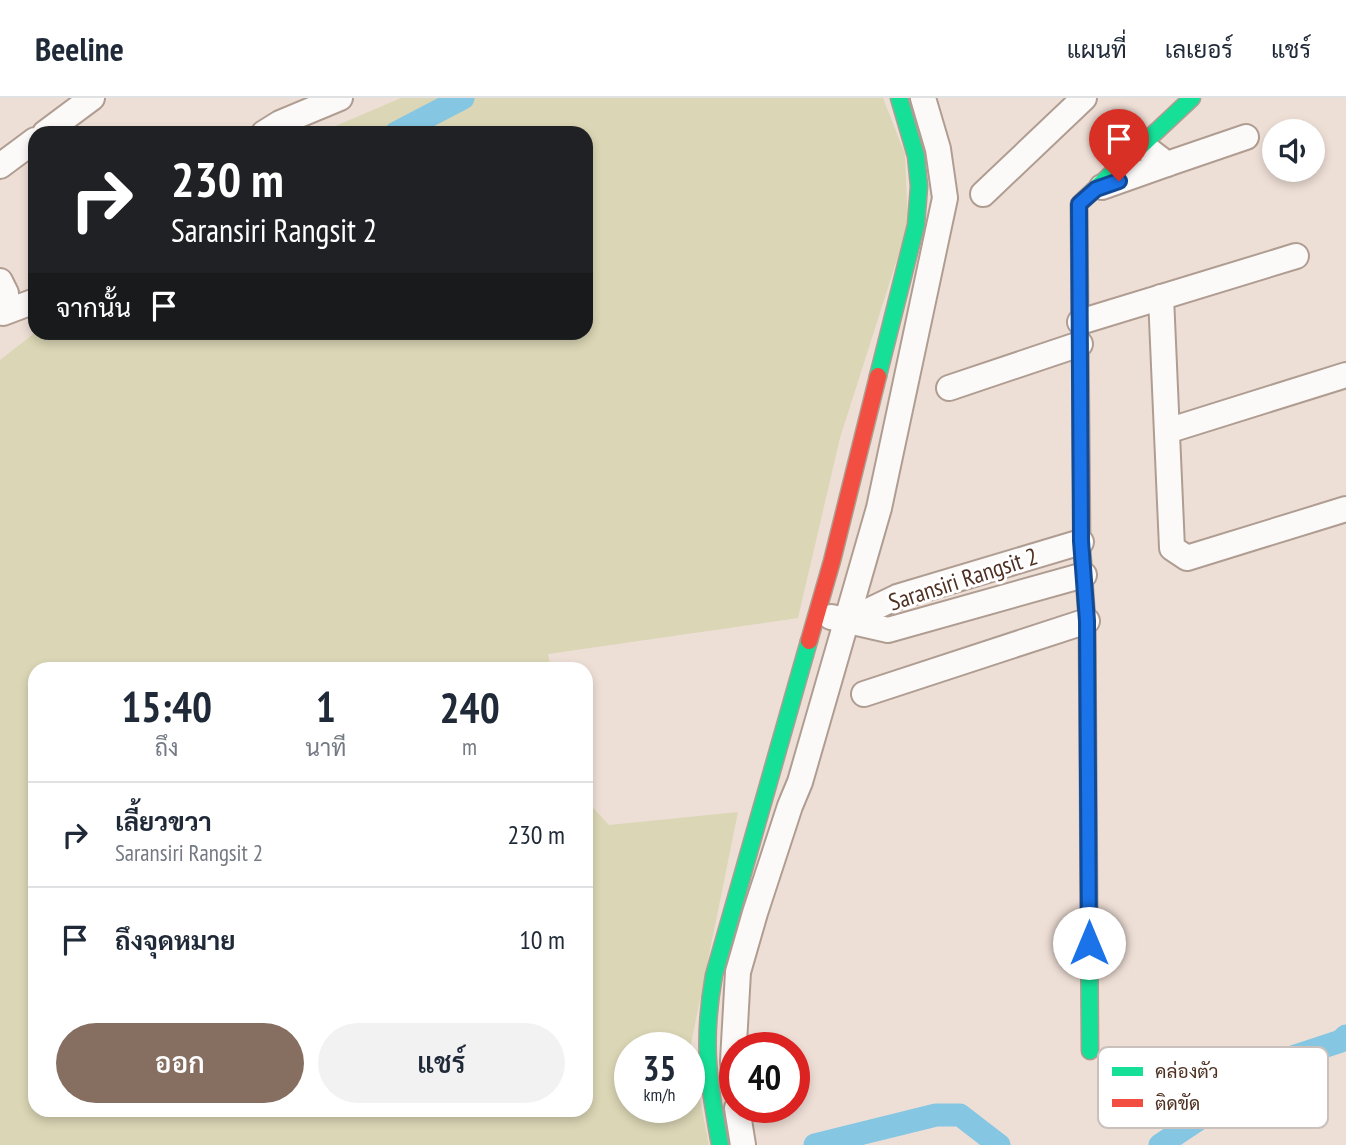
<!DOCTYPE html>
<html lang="th">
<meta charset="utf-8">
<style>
body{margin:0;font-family:"PT Sans Narrow",Sarabun,sans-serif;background:#f2f2f3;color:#1f2937;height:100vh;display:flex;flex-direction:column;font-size:26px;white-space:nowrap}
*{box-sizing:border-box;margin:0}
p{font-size:23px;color:#747a83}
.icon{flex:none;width:38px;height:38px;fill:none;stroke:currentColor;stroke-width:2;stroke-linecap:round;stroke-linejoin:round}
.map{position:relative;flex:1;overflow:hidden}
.sheet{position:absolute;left:28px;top:564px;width:565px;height:455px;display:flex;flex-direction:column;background:#fff;border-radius:21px;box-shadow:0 4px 10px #0003}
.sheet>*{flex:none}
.banner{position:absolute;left:28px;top:28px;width:565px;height:214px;border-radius:21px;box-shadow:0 4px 10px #0003;background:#202124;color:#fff;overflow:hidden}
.fabs{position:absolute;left:1262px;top:21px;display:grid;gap:14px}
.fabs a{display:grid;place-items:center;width:63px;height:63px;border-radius:50%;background:#fff;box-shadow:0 4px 10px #0003;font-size:35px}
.speed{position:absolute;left:614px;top:934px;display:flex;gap:14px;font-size:35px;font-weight:700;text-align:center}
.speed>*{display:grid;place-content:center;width:91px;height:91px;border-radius:50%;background:#fff;box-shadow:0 4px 10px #0003;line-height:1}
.speed small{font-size:18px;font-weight:400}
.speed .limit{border:10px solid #d22;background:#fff;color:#111}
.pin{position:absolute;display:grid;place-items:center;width:60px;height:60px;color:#fff;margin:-72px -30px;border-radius:50% 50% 50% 0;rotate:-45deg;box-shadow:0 0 7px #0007}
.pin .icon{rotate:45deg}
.me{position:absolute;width:77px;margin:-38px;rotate:0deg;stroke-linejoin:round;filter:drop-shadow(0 0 5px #0008)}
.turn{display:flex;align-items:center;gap:24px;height:147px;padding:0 28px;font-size:32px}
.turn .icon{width:91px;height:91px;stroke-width:2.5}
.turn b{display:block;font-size:49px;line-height:60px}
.then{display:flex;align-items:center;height:66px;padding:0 28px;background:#0003;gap:14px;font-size:26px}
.eta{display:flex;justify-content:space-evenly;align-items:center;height:119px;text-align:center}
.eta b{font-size:42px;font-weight:600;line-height:49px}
.cta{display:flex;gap:14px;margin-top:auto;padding:14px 28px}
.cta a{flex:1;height:80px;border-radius:42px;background:#866e61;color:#fff;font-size:28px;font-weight:600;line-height:80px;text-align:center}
.cta a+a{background:#f2f2f3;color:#1f2937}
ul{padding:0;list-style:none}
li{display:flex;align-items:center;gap:21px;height:105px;padding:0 28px;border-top:2px solid #e0e1e3}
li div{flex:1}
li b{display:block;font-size:26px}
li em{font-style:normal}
header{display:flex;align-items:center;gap:42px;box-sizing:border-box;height:98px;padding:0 35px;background:#fff;border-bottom:2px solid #e0e1e3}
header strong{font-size:33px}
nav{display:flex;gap:38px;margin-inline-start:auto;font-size:24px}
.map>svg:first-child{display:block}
.green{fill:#dbd6b5;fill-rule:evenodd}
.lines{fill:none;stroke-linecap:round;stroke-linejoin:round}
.canal{stroke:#85c6e2;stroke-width:23}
.street-casing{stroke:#b09d92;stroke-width:28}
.fast-casing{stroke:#b09d92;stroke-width:19}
.jam-casing{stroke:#b09d92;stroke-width:19}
.street{stroke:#fcfaf9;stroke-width:24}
.fast{stroke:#16e098;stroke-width:16}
.jam{stroke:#f24e42;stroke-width:16}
.route-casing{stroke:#114b97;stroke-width:18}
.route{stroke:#1a73e8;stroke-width:12}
.labels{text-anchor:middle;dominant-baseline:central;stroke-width:6;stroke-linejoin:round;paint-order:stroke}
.street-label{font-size:24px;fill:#4e3122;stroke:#fff}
.key{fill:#fff;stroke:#cac1bd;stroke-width:2}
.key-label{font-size:19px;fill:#4e3122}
</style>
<header>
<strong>Beeline</strong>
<nav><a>แผนที่</a><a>เลเยอร์</a><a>แชร์</a></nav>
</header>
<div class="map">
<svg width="1346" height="1047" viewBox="0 0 1346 1047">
<rect width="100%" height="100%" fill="#eedfd6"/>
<path class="green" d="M401 0H883L905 56 908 127 840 340 798 520 548 556 551 570H35V1012H586V702L609 727 738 714 690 951 709 1047H0V262L36 234H586V35H319ZM630 950H690V1010H630Z"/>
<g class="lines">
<g class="canal">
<path d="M396 35 463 0"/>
<path d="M815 1047 936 1017H960L999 1047"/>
<path d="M1160 1047 1217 1009 1268 967 1341 943 1346 938"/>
</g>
<defs>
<g id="street">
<path d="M45 35 92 0"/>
<path d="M264 35 280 25 340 0"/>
<path d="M1142 47 1167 66 1246 39"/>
<path d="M0 68 35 42"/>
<path d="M1102 89 1167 66"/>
<path d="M983 96 1084 0"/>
<path d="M0 183 6 195 3 215 35 203"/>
<path d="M1161 199 1172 450 1187 460 1346 411"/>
<path d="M1080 224 1296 158"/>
<path d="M949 290 1080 246"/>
<path d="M1167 333 1346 277"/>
<path d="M831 519 888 532 1084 477"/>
<path d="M847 523 897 499 1081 444"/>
<path d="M864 596 1087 523"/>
<path d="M735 990 733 963 738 874 755 815 790 708 800 684 879 410 945 100 938 51 923 0"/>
<path d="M737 1010 743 1047"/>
</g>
<g id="fast">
<path d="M1080 230 1079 106 1192 0"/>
<path d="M878 278 916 127 919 88 916 58 899 0"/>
<path d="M1082 451 1087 523 1090 953"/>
<path d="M720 1047C708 982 702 943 714 877L809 543"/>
</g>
<g id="jam">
<path d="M1080 230 1082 451"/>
<path d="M809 543 832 463 878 278"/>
</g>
</defs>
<use href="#street" class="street-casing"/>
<use href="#fast" class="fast-casing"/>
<use href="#jam" class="jam-casing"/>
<use href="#street" class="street"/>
<use href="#fast" class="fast"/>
<use href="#jam" class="jam"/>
</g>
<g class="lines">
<defs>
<path id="route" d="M1089 845 1087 523 1081 443 1079 106 1096 91 1119 83"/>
</defs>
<use href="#route" class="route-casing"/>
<use href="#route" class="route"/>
</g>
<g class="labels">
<g class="street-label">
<text transform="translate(963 481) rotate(-18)">Saransiri Rangsit 2</text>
</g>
</g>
<rect x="1098" y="949" width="230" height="81" rx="10" class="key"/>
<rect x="1112" y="969" width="31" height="9" fill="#16e098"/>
<rect x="1112" y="1001" width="31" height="8" fill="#f24e42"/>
<g class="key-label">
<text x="1155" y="980">คล่องตัว</text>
<text x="1155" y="1012">ติดขัด</text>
</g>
</svg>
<div class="fabs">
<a><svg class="icon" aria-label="sound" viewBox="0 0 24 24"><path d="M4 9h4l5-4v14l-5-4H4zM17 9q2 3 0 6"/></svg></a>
</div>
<div class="speed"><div>35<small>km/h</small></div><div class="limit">40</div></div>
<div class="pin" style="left:1119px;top:83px;background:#d93025"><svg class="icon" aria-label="arrive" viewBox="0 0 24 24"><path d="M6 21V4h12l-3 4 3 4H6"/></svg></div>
<svg class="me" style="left:1089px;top:845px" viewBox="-20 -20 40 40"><circle r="19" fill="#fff"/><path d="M0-13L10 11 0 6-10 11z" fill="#1a73e8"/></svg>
<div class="banner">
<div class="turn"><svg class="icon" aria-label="right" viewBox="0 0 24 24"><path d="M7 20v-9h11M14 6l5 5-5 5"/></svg><div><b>230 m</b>Saransiri Rangsit 2</div></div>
<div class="then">จากนั้น<svg class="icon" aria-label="arrive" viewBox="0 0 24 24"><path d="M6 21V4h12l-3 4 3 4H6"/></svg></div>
</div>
<section class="sheet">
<div class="eta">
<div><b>15:40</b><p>ถึง</p></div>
<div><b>1</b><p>นาที</p></div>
<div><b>240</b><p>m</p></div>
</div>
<ul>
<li><svg class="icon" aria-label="right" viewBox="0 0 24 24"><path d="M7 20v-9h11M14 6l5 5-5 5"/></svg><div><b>เลี้ยวขวา</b><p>Saransiri Rangsit 2</p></div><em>230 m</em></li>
<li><svg class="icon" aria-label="arrive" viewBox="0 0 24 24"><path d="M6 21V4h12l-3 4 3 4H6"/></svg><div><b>ถึงจุดหมาย</b></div><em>10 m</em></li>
</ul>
<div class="cta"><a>ออก</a><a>แชร์</a></div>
</section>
</div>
